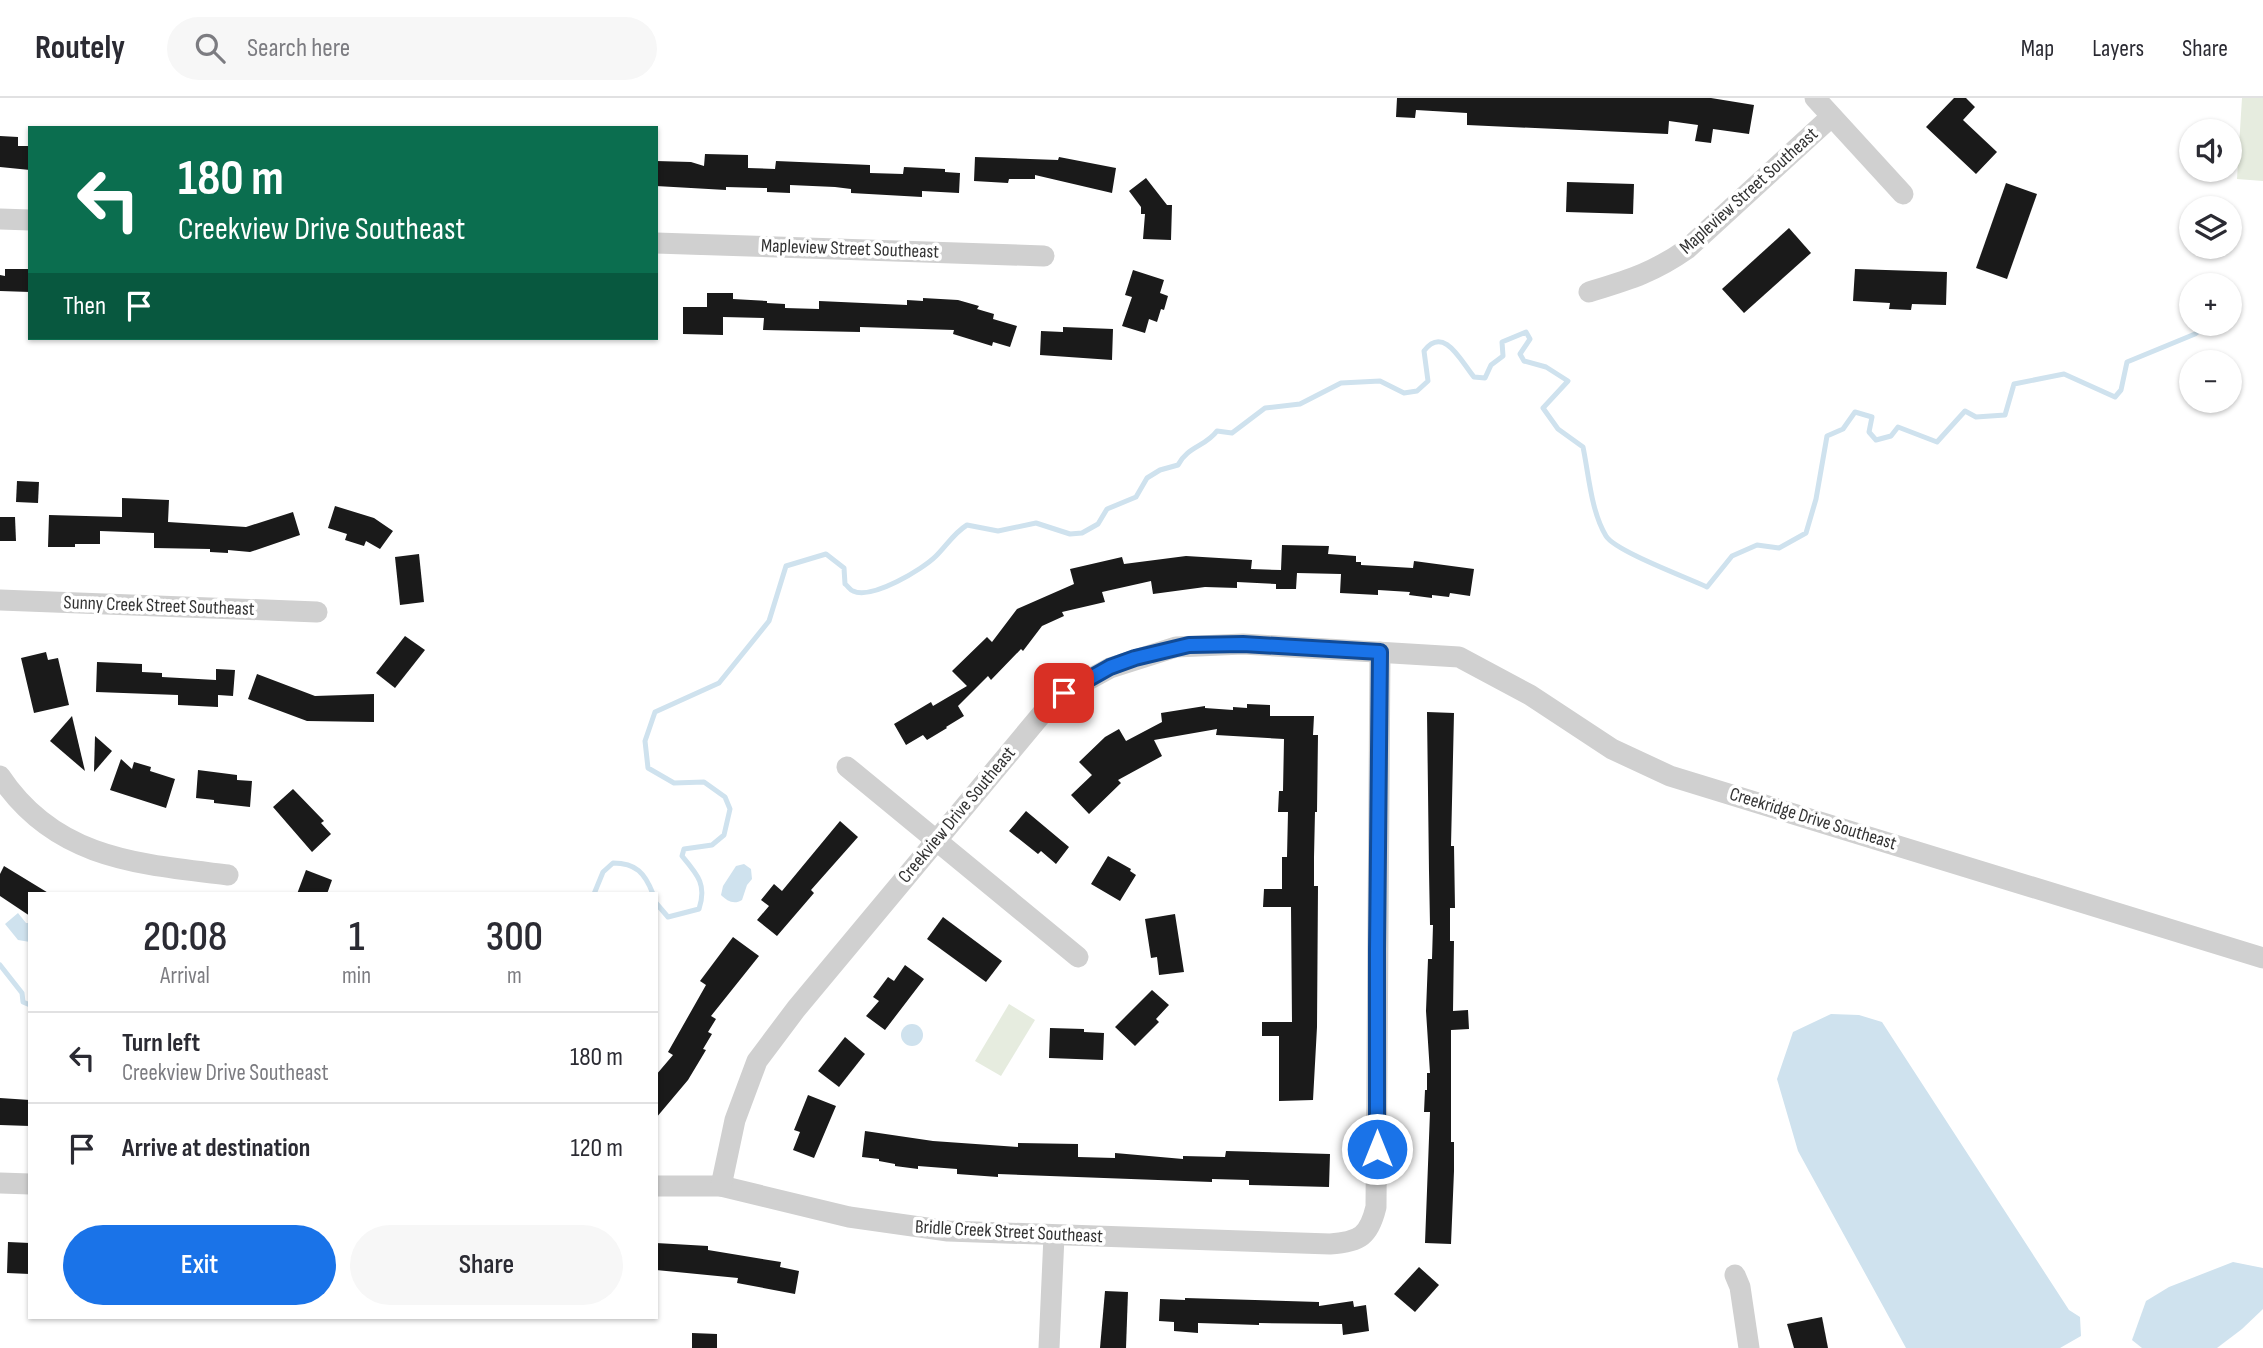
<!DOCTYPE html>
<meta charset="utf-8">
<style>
body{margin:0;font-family:"Sofia Sans Condensed",sans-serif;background:#f7f7f7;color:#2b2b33;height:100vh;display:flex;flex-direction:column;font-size:26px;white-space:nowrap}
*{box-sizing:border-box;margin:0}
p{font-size:23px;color:#7c7c81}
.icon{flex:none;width:38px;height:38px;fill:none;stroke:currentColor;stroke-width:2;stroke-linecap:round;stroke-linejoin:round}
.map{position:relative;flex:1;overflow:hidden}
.panel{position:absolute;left:28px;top:794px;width:630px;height:427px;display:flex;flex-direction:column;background:#fff;border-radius:0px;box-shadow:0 2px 5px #0004}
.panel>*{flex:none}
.hud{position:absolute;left:28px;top:28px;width:630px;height:214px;border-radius:0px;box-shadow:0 2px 5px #0004;background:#0b6e4f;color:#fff;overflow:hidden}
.controls{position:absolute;left:2179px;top:21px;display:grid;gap:14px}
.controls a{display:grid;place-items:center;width:63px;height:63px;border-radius:50%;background:#fff;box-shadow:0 2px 5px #0004;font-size:35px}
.pin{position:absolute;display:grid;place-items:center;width:60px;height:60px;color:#fff;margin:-30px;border-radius:14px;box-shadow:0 4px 10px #0006}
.me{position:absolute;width:77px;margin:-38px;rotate:0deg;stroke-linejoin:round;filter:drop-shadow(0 0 5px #0008)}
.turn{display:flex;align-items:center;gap:24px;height:147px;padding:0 35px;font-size:32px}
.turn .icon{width:91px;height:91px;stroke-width:2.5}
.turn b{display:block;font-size:49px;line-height:60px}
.then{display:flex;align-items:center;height:66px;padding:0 35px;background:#0003;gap:14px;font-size:26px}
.eta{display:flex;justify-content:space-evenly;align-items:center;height:119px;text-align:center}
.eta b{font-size:42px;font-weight:600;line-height:49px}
.button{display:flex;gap:14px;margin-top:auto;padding:14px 35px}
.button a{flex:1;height:80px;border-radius:42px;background:#1a73e8;color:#fff;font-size:28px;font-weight:600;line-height:80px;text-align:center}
.button a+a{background:#f7f7f7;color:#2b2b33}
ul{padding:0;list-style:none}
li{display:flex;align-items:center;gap:21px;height:91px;padding:0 35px;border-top:2px solid #e1e1e2}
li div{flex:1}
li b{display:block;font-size:26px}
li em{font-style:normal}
header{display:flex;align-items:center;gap:42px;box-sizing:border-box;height:98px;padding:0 35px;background:#fff;border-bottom:2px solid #e1e1e2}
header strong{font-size:33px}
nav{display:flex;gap:38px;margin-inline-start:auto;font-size:24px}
.search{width:490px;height:63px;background:#f7f7f7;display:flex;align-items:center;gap:18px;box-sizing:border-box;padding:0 24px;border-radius:38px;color:#7c7c81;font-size:26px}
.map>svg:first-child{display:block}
.green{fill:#e6ecdf}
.water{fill:#cfe2ee}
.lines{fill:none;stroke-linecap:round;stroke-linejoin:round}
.stream{stroke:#cfe2ee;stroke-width:5}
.building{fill:#1a1a1a}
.minor{stroke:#d0d0d0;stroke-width:21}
.route-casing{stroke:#114b97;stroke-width:18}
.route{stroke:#1a73e8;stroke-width:12}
.labels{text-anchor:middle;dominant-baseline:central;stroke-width:7;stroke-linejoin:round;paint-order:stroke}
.street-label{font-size:19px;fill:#333;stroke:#fff}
</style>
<header>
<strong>Routely</strong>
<div class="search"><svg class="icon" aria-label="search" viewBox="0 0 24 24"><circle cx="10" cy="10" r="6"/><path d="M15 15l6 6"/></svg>Search here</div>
<nav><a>Map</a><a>Layers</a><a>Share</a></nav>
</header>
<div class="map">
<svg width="2263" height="1250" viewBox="0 0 2263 1250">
<rect width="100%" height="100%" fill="#fff"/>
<g class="green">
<path d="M2242 0H2263V83L2237 81Z"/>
<path d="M1009 906 1035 922 1001 978 975 963Z"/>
</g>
<g class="water">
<path d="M744 766 751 771 752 781 747 787 742 802C734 807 727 803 721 797L723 788 736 768Z"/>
<path d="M18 815 26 825H30V844L18 842 5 826Z"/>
<path d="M1831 916 1859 917 1882 924 2069 1212 2080 1219 2081 1238 2060 1250H1906L1798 1053 1777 981 1793 934Z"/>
<circle cx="912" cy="937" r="11"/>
<path d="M2233 1164 2263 1170V1211L2242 1231 2217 1250H2142L2132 1242 2146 1203 2169 1189Z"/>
</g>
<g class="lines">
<g class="stream">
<path d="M594 796 603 774 613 765C636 765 645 775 653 796"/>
<path d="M656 805 668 819 699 811C707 787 698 777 682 758L684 751 712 747 724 737 730 711 725 699 704 684 674 685 648 670 645 643 655 614 719 585 769 523 786 468 826 456 844 470 845 486C848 488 850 492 853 493 872 502 923 471 936 458 947 447 954 435 967 427L998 433 1036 425 1070 436 1082 435 1098 426 1107 411 1136 399 1147 380 1160 372 1178 367C1188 348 1205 349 1217 333L1232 335 1265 310 1300 306 1341 285 1380 283 1404 295 1417 293 1428 283 1424 253C1444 226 1462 265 1474 279L1485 280 1491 267 1503 258 1502 244 1526 234 1530 241 1520 256 1524 263 1546 269 1568 283 1543 310 1558 331 1583 349C1589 378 1591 413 1606 438 1615 453 1688 480 1707 489L1732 458 1757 447 1779 450 1806 435 1816 401 1827 338 1843 331 1855 314 1872 319 1869 334 1876 342 1891 338 1898 329 1937 344 1965 313 1976 319 2005 317 2014 286 2064 276 2115 299 2121 292 2127 264 2195 236 2209 226"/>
<path d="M0 867 22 895 23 904 30 907"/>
</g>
</g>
<g class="building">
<path d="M1397 0H1711L1754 7 1749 36 1713 31 1711 45 1695 43 1698 27 1669 23 1668 36 1467 27V15L1416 12 1415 20 1396 19Z"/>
<path d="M1954 0H1966L1975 9 1963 22 1997 54 1976 76 1926 29Z"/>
<path d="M0 38 18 39V48H30V72L0 69Z"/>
<path d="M705 56 748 57V70L775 71 776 63 870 67V75L903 76 904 69 945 71V74L960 75 959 95 922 93V99L851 95V91L835 89 790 87V95L767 94V90L726 89V92L656 88V63L691 64 704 68Z"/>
<path d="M975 59 1058 62 1059 59 1116 70 1112 95 1035 77V81H1009L1008 85 974 83Z"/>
<path d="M1146 80 1167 107H1172L1171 142 1143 141 1145 116H1141V109L1129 93Z"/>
<path d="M1567 84 1634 86 1633 116 1566 114Z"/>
<path d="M2006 85 2037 96 2007 181 1976 170Z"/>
<path d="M1789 130 1811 155 1744 215 1722 191Z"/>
<path d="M5 171H30V194L0 193V177L5 178Z"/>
<path d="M1855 171 1947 174 1946 207 1912 206 1911 212 1889 211 1890 205 1853 203Z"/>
<path d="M1133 172 1164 182 1160 195 1168 198 1164 212 1161 211 1157 224 1149 221 1145 235 1122 228 1132 199 1125 197Z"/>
<path d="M707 195H733V201L767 203V205L785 206V210L819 211V203L907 207V202L923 203V200L958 202 979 208 977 211 994 216 993 221 1017 228 1010 249 993 244 992 248 953 236 954 232 860 229V234L763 232 764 220 723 219V237L683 236V209H707Z"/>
<path d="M1063 229 1113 231 1112 262 1040 257 1041 233 1063 234Z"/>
<path d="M17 383 39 384 38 405 16 404Z"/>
<path d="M122 400 169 402 168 424 246 429 293 414 300 437 250 454 228 452V455L210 454V451L154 450V435L100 433V446H75V449H48L49 417 122 419Z"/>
<path d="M335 408 374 420 393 433 380 451 366 443 364 448 345 442 347 436 328 430Z"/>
<path d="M0 419H15L16 443H0Z"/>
<path d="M1282 447 1329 448 1328 456 1356 458V464H1361V467L1413 470 1414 463 1474 471 1470 498 1450 495 1449 499 1432 497V500L1409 497 1410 494 1378 492V497L1340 495 1341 476 1297 475 1296 491H1276V486L1237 484V490L1205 489 1153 496 1151 483 1102 494 1105 504 1062 514 1064 518 1042 528 1023 553 1021 551 991 582 988 578 958 608 964 618 946 629 947 630 927 642 923 637 906 647 894 626 931 604 933 608 967 588 952 573 987 539 992 544 1017 511 1074 486 1070 471 1122 459 1124 466 1186 458 1252 462 1251 471 1281 472Z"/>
<path d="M419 456 424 504 400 507 395 459Z"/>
<path d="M405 538 425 552 395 590 376 575Z"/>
<path d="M46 554 48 562 58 560 69 607 34 615 21 560Z"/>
<path d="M97 564 142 566V574L162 575V579L216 582V571L235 572 233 598 218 597V609L178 607V597L96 594Z"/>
<path d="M257 576 315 598 374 596V624L307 623 248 601Z"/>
<path d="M1247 606 1270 607V618H1314L1313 637H1318L1317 714H1315L1314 759V788H1318L1317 929 1313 1002 1279 1003V938H1262V924H1292L1291 809H1263L1264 791H1282V759H1287L1288 714H1278L1279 693H1283L1284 641 1216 637 1217 631 1154 642 1162 658 1118 682 1121 685 1089 716 1071 697 1092 677 1079 664 1105 639 1119 631 1126 643 1162 624 1161 615 1205 608V610L1233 612V609L1247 610Z"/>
<path d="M1427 614 1454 615 1451 748H1454L1455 810H1450V843H1454L1453 913 1468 912 1469 931 1451 932V1044H1454V1073L1451 1146 1425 1145 1430 1014H1424L1425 992H1427V975H1430L1426 913 1428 861H1432L1433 827H1430L1429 773Z"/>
<path d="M72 618 85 673 50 643Z"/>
<path d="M95 638 112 653 94 674Z"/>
<path d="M121 661 132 671 134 664 151 669 150 673 175 681 166 710 110 692Z"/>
<path d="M198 672 237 677V682L252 683 250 709 214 705V702L196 700Z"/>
<path d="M293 691 324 723 321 725 331 736 312 754 273 709Z"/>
<path d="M1026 713 1069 749 1056 766 1041 753 1038 756 1009 733Z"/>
<path d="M840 723 858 739 811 792 814 795 777 838 757 822 769 808 761 802 774 786 782 793Z"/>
<path d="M1108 758 1131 771 1130 773 1136 777 1120 803 1091 786Z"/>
<path d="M4 768 50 796H30V818L0 798V776Z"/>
<path d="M306 772 332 782 327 796H297Z"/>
<path d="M1175 816 1184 874 1159 877 1157 859 1151 860 1145 821Z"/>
<path d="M943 819 1002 863 986 884 927 841Z"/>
<path d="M733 839 759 858 711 918 716 921 708 934 712 936 703 951 706 952 688 982 656 1020V977L673 957 668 954 706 887 700 883Z"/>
<path d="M905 867 924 881 885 932 866 918 879 903 873 899 888 879 894 883Z"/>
<path d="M1152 892 1169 907 1156 921 1159 924 1135 948 1115 929Z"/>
<path d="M1050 930 1084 931V934L1104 935 1103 962 1049 960Z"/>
<path d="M845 939 865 956 839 989 818 973Z"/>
<path d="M808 997 836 1008 814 1060 793 1052 800 1034 794 1032Z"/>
<path d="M0 1000 30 1002V1028L0 1027Z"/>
<path d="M865 1033 933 1043 1018 1049V1045L1078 1046V1059L1115 1060V1055L1183 1061V1058L1225 1059 1226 1053 1330 1056 1329 1089 1249 1087V1082L1212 1081V1084L998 1076V1079L957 1076V1071L918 1068V1071L895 1068V1066L879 1063V1061L862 1059Z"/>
<path d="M8 1144 30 1145V1176L7 1175Z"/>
<path d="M656 1145 708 1148V1152L781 1164 780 1169 799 1173 795 1196 737 1185 738 1180 656 1172Z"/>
<path d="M1419 1169 1439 1187 1415 1214 1394 1196Z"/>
<path d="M1105 1193 1128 1194 1126 1250H1100Z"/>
<path d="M1185 1200 1319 1204V1208L1353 1203 1354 1209 1366 1207 1369 1233 1343 1237 1342 1226 1259 1225V1227L1198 1225V1235L1174 1233V1224L1159 1223 1160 1201 1185 1202Z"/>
<path d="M1822 1219 1828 1250H1794L1787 1226Z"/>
<path d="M692 1235 717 1236V1250H692Z"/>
</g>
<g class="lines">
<g class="minor">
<path d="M1815 0 1903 96"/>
<path d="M0 121 30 122"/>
<path d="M656 145 1044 158"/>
<path d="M1589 194C1628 182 1653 175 1687 151L1831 19"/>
<path d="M0 502 317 514"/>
<path d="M847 669 1078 859"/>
<path d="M0 678C55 761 138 766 228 777"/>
<path d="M0 1085 30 1086"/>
<path d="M656 1088H721L849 1119 948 1133 1330 1146C1360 1144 1369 1138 1376 1109L1380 554"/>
<path d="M721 1088 735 1022 757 963 796 911 1046 611 1064 595 1110 570 1176 549 1243 546 1459 559 1530 597 1612 651 1670 678 2263 860"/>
<path d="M1735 1177 1740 1189 1749 1250"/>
<path d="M1049 1250 1054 1138"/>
</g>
</g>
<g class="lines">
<defs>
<path id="route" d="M1064 595 1110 569 1135 560 1189 547 1243 546 1380 554 1377 851V1051"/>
</defs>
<use href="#route" class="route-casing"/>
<use href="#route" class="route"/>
</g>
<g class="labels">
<g class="street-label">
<text transform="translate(1749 93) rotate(-42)">Mapleview Street Southeast</text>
<text transform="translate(850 151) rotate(2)">Mapleview Street Southeast</text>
<text transform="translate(159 508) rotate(2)">Sunny Creek Street Southeast</text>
<text transform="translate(957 717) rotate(-50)">Creekview Drive Southeast</text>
<text transform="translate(1813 721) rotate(17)">Creekridge Drive Southeast</text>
<text transform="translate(1009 1134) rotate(3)">Bridle Creek Street Southeast</text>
</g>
</g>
</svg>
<div class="controls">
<a><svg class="icon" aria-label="sound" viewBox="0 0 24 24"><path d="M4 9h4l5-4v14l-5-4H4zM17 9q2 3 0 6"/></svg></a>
<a><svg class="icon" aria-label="layers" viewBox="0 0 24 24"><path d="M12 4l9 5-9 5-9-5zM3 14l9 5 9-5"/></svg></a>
<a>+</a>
<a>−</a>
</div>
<div class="pin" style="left:1064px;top:595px;background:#d93025"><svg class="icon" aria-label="arrive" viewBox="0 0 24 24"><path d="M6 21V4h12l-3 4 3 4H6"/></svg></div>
<svg class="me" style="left:1377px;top:1051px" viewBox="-20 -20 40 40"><circle r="17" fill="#1a73e8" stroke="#fff" stroke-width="3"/><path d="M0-11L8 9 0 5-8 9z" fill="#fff"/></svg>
<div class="hud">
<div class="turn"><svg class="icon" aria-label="left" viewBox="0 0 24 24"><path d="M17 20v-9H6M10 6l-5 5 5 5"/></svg><div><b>180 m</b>Creekview Drive Southeast</div></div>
<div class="then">Then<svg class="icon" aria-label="arrive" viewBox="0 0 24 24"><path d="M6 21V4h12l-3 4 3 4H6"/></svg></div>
</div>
<section class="panel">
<div class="eta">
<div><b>20:08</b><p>Arrival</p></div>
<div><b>1</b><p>min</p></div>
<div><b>300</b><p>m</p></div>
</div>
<ul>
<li><svg class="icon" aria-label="left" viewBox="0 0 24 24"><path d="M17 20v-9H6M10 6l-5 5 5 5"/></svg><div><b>Turn left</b><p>Creekview Drive Southeast</p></div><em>180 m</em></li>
<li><svg class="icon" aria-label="arrive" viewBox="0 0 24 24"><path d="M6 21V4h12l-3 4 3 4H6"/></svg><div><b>Arrive at destination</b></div><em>120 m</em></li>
</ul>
<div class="button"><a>Exit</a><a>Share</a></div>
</section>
</div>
